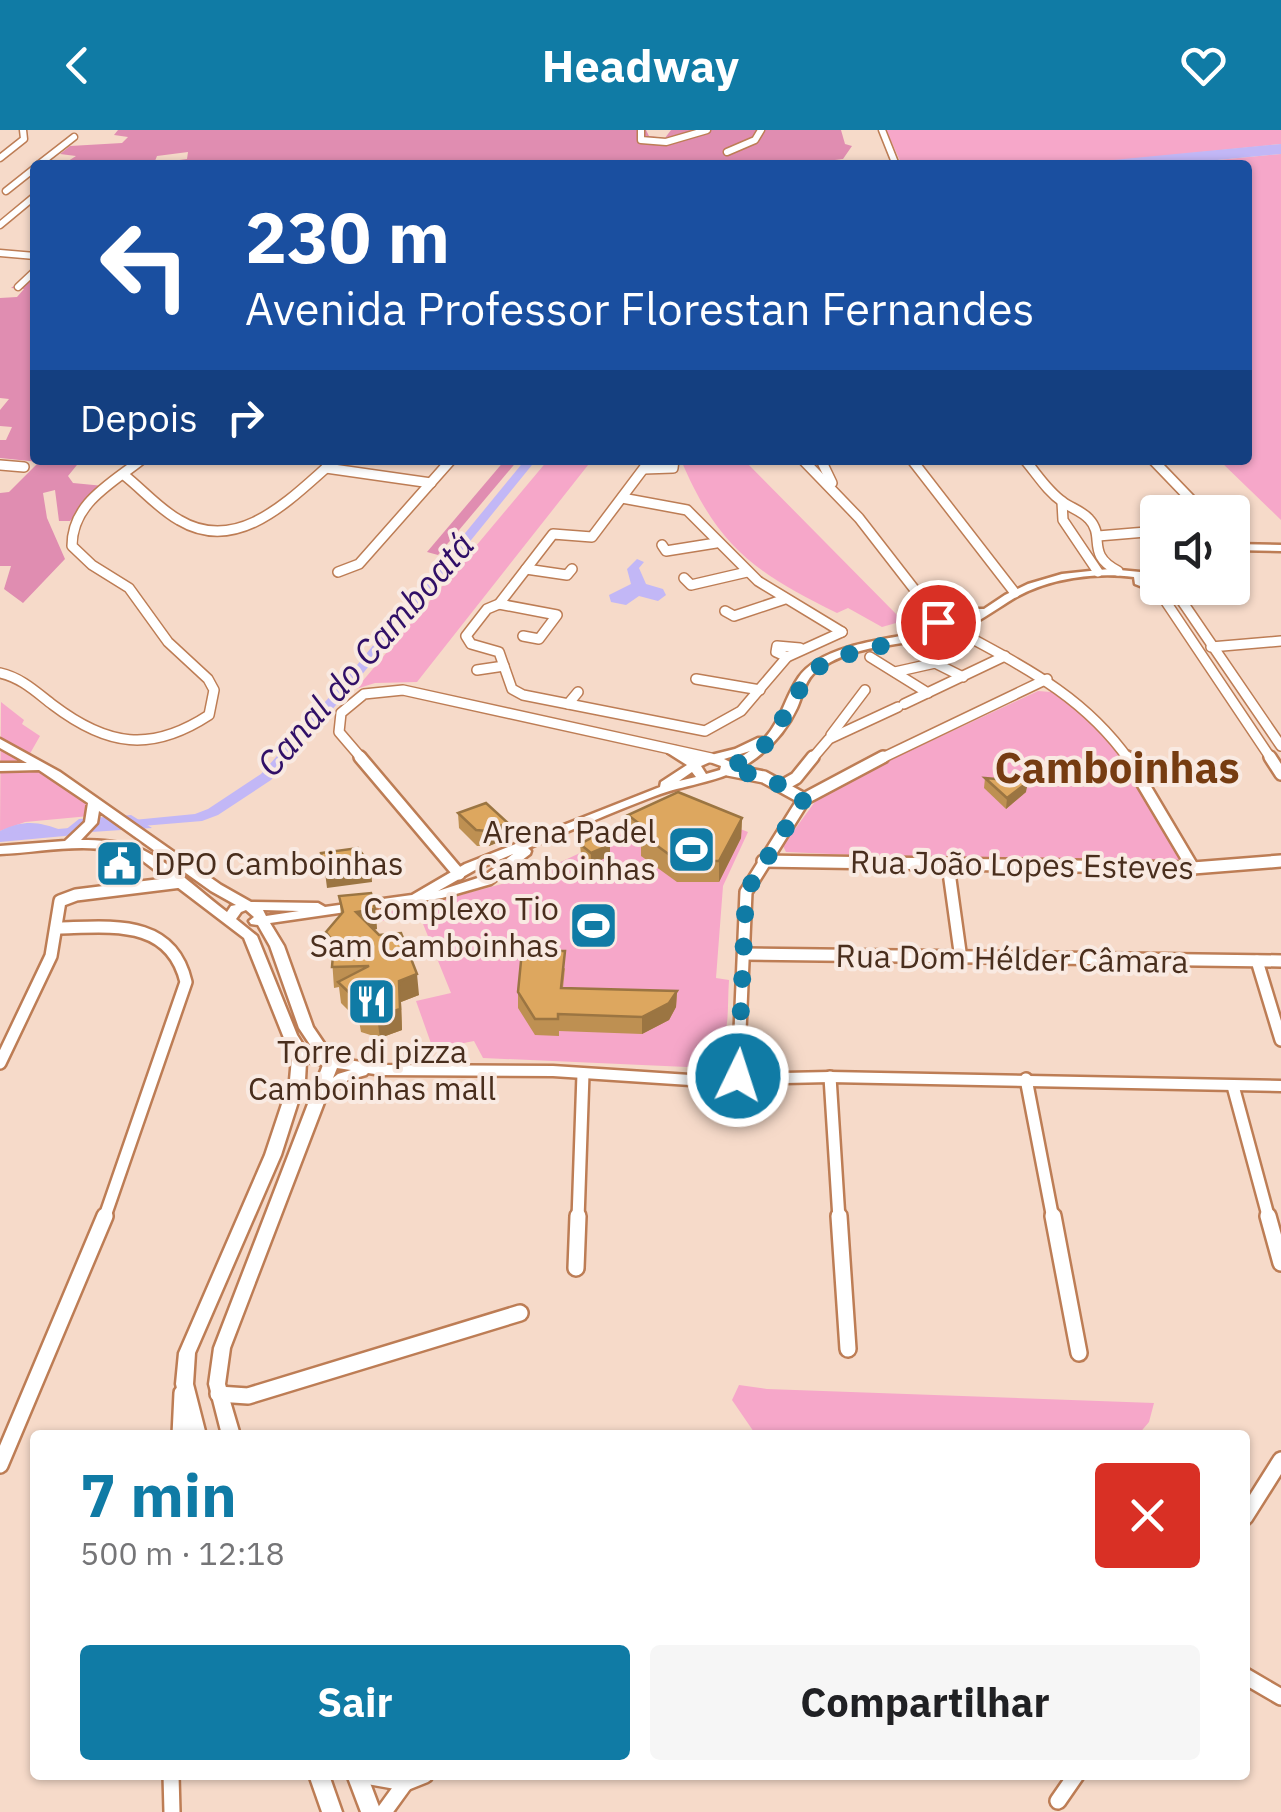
<!DOCTYPE html>
<html lang="pt">
<meta charset="utf-8">
<style>
body{margin:0;font-family:"IBM Plex Sans",sans-serif;background:#f6f6f6;color:#202124;height:100vh;display:flex;flex-direction:column;font-size:38px;white-space:nowrap}
*{box-sizing:border-box;margin:0}
p{font-size:32px;color:#757577}
.icon{flex:none;width:55px;height:55px;fill:none;stroke:currentColor;stroke-width:2;stroke-linecap:round;stroke-linejoin:round}
.map{position:relative;flex:1;overflow:hidden}
.side{position:absolute;left:30px;top:1300px;width:1220px;height:350px;display:flex;flex-direction:column;background:#fff;border-radius:10px;box-shadow:0 2px 8px #0004}
.side>*{flex:none}
.banner{position:absolute;left:30px;top:30px;width:1222px;height:305px;border-radius:10px;box-shadow:0 2px 8px #0004;background:#1a4fa0;color:#fff;overflow:hidden}
.buttons{position:absolute;left:1140px;top:365px;display:grid;gap:20px}
.buttons a{display:grid;place-items:center;width:110px;height:110px;border-radius:10px;background:#fff;box-shadow:0 2px 8px #0004;font-size:50px}
.pin{position:absolute;display:grid;place-items:center;width:85px;height:85px;color:#fff;margin:-42px;border:5px solid #fff;border-radius:50%;box-shadow:0 2px 10px #0007}
.me{position:absolute;width:110px;margin:-55px;rotate:4deg;stroke-linejoin:round;filter:drop-shadow(0 0 8px #0008)}
.turn{display:flex;align-items:center;gap:35px;height:210px;padding:0 50px;font-size:45px}
.turn .icon{width:130px;height:130px;stroke-width:2.5}
.turn b{display:block;font-size:70px;line-height:85px}
.then{display:flex;align-items:center;height:95px;padding:0 50px;background:#0003;gap:20px;font-size:38px}
.round{display:grid;place-items:center;flex:none;width:105px;height:105px;border-radius:10px;background:#f6f6f6}
.headline{display:flex;align-items:center;justify-content:space-between;height:170px;padding:0 50px}
h1{font-size:60px;font-weight:800;line-height:75px;color:#107ba5}
.cta{display:flex;gap:20px;margin-top:auto;padding:20px 50px}
.cta a{flex:1;height:115px;border-radius:10px;background:#107ba5;color:#fff;font-size:40px;font-weight:800;line-height:115px;text-align:center}
.cta a+a{background:#f6f6f6;color:#202124}
header{display:flex;justify-content:space-between;align-items:center;height:130px;padding:0 50px;background:#107ba5;color:#fff;font-size:45px;font-weight:800}
.map>svg:first-child{display:block}
.green{fill:#f6a7c9}
.forest{fill:#e08db1}
.water{fill:#c2b7f6}
.lines{fill:none;stroke-linecap:round;stroke-linejoin:round}
.canal{fill:#c2b7f6;fill-rule:evenodd}
.minor-far3-casing{stroke:#bd7d55;stroke-width:9}
.minor-far2-casing{stroke:#bd7d55;stroke-width:12}
.minor-far1-casing{stroke:#bd7d55;stroke-width:16}
.minor-casing{stroke:#bd7d55;stroke-width:20}
.tertiary-casing{stroke:#bd7d55;stroke-width:5}
.minor-far3{stroke:#fff;stroke-width:6}
.minor-far2{stroke:#fff;stroke-width:9}
.minor-far1{stroke:#fff;stroke-width:11}
.minor{stroke:#fff;stroke-width:15}
.tertiary{fill:#fff;fill-rule:evenodd}
.wall{fill:#be9052}
.shaded-wall{fill:#9b7542}
.building{fill:#dda75f;stroke:#9b7542;stroke-width:2.5}
.route{stroke:#107ba5;stroke-width:18;stroke-dasharray:0 32.4}
.labels{text-anchor:middle;dominant-baseline:central;stroke-width:8;stroke-linejoin:round;paint-order:stroke}
.poi-label{font-size:32px;fill:#492e1d;stroke:#f9eae2;text-anchor:end}
.street-label{font-size:32px;fill:#492e1d;stroke:#f9eae2}
.water-label{font-size:35px;font-style:italic;fill:#300f67;stroke:#f9eae2}
.district-label{font-size:42px;font-weight:bold;fill:#763c11;stroke:#f9eae2}
</style>
<header><svg class="icon" aria-label="back" viewBox="0 0 24 24"><path d="M15 5l-7 7 7 7"/></svg>Headway<svg class="icon" aria-label="heart" viewBox="0 0 24 24"><path d="M12 20l-8-8c-3-5 5-10 8-4 3-6 11-1 8 4z"/></svg></header>
<div class="map">
<svg width="1281" height="1682" viewBox="0 0 1281 1682">
<rect width="100%" height="100%" fill="#f6dac9"/>
<g class="green">
<path d="M886 0H1281V14L1081 34 902 35Z"/>
<path d="M1281 24V390L1219 330H1248V35H1166Z"/>
<path d="M548 330H592L417 552 375 553 356 559Z"/>
<path d="M681 330H744L903 491 882 497 848 478 837 483C754 442 718 417 681 330Z"/>
<path d="M1038 561 1064 563 1139 644 1190 730H967L786 722 783 716 787 710 822 662Z"/>
<path d="M1 572 24 590 22 594 40 606 28 627 111 684 25 692 0 701Z"/>
<path d="M682 676 748 702 723 756 716 848 729 850C726 892 735 923 687 937L483 928 474 911 433 919 416 871 451 863 421 789 375 791 373 784 416 777 528 747Z"/>
<path d="M739 1255 767 1259 1154 1273 1149 1292 1138 1305H756L732 1270Z"/>
</g>
<g class="forest">
<path d="M118 0H646L649 6 665 8 671 0H841L845 14 852 16 843 29 827 31 830 35H172V31L187 29 188 22 157 26 155 31 142 35H62L76 26 60 24 70 16 122 13 128 7 114 5Z"/>
<path d="M23 150 35 152V330H81L68 346 73 353 104 356 70 391H59L55 360 43 363 47 388 65 429 23 473 4 459 11 436H0V363L9 362 39 332 0 328V310H6L12 297 0 296V280L9 269 0 268V168L17 167 24 159 11 158Z"/>
<path d="M505 330H518L438 425 427 422Z"/>
</g>
<g class="water">
<path d="M1281 14V24L1166 35H1061Z"/>
<path d="M637 429 644 432 639 438 646 454 663 459 666 465 658 471 639 466 626 475 611 472 609 465 631 454 627 439Z"/>
<path d="M131 685 152 698 0 708V701C26 689 39 692 64 701L79 689Z"/>
</g>
<g class="lines">
<g class="canal">
<path d="M525 330H536L356 552 271 650 218 685 202 691 118 698 116 695 123 691 195 684 208 679 261 644 348 546Z"/>
<path d="M81 697 88 701 86 704 0 712V704Z"/>
</g>
<defs>
<g id="minor-far3">
<path d="M641 0V10L666 12 707 0"/>
<path d="M882 0 896 35"/>
<path d="M727 22 755 10 761 0"/>
<path d="M0 28 24 9 23 0"/>
<path d="M38 35 74 7"/>
<path d="M6 61 35 38"/>
<path d="M0 95 35 66"/>
<path d="M0 123 35 126"/>
<path d="M18 157 35 141"/>
</g>
<g id="minor-far2">
<path d="M650 330 592 407 553 404 499 474 487 479 466 506 471 514 499 522 512 559 523 565 705 601 741 581 787 527 842 502"/>
<path d="M803 330 859 388 939 491"/>
<path d="M821 330 832 353"/>
<path d="M912 330 1015 463"/>
<path d="M1025 330C1037 344 1047 361 1063 372 1071 378 1082 381 1089 389 1106 407 1085 424 1118 441"/>
<path d="M1153 330 1203 382"/>
<path d="M0 335 24 337"/>
<path d="M326 338 431 353"/>
<path d="M644 339 673 338 674 330"/>
<path d="M124 345C142 359 159 379 179 390 239 426 292 367 335 330"/>
<path d="M622 368 687 380 758 451 842 502"/>
<path d="M1062 372 1063 390 1098 442"/>
<path d="M1098 406 1158 401"/>
<path d="M662 415 666 421 716 413"/>
<path d="M526 439 567 445 572 439"/>
<path d="M338 442 359 434 451 330"/>
<path d="M684 448 691 455 747 442"/>
<path d="M1173 458 1281 616"/>
<path d="M1158 460 1272 630"/>
<path d="M499 474 557 485 539 509 523 506"/>
<path d="M725 481 734 486 785 469"/>
<path d="M954 499C1022 536 1083 565 1129 630"/>
<path d="M1211 517 1281 511"/>
<path d="M787 527 776 522 777 516 800 518"/>
<path d="M870 527 928 563"/>
<path d="M477 540 504 536"/>
<path d="M895 542 935 533 963 547"/>
<path d="M0 543C22 548 36 562 53 575 107 616 151 623 209 585L214 560 208 549 168 512 129 458 92 435 72 416C72 373 111 354 141 330"/>
<path d="M696 549 760 560"/>
<path d="M568 574 578 562"/>
<path d="M904 574 1005 526"/>
<path d="M831 605 865 560"/>
<path d="M363 630 339 602 341 583 364 564 403 560 711 628"/>
<path d="M811 630 829 609 898 577"/>
<path d="M878 630 1047 549"/>
</g>
<g id="minor-far1">
<path d="M360 627 459 744"/>
<path d="M1127 627 1193 738"/>
<path d="M1270 627 1281 644"/>
<path d="M728 640 764 647 804 669"/>
<path d="M782 656 796 648 813 627"/>
<path d="M763 731 1193 738 1281 731"/>
<path d="M948 735 961 829"/>
<path d="M58 798C111 797 171 788 186 852L104 1089"/>
<path d="M744 824 1281 831"/>
<path d="M1257 831 1281 910"/>
<path d="M0 933 51 826 60 771 76 765 181 752"/>
<path d="M738 947 746 762 804 669 883 627"/>
<path d="M830 947 839 1089"/>
<path d="M1026 949 1053 1089"/>
<path d="M1233 956 1269 1089"/>
<path d="M578 1089 583 944"/>
</g>
<g id="minor">
<path d="M839 1086 848 1219"/>
<path d="M1053 1086 1079 1223"/>
<path d="M1268 1086 1281 1133"/>
<path d="M576 1138 578 1086"/>
<path d="M218 1264 248 1266 520 1183"/>
<path d="M180 1305 182 1263"/>
<path d="M0 1335 105 1086"/>
<path d="M1245 1387 1281 1330"/>
<path d="M1245 1546 1281 1567"/>
<path d="M171 1645 172 1682"/>
<path d="M360 1645 405 1653 425 1645"/>
<path d="M1058 1671 1076 1645"/>
<path d="M384 1682 405 1653"/>
</g>
<g id="tertiary">
<path d="M1232 414 1281 415V421L1232 420Z"/>
<path d="M1158 438V444L1145 447V450L1158 458H1179L1178 460 1158 463 1135 454 1134 447C1095 442 1051 448 1016 467 994 480 975 496 950 503 907 517 849 512 813 544 804 553 802 567 797 578 785 604 765 624 741 638 715 653 683 655 655 666 612 682 570 701 528 718L531 721 530 724 491 754 442 768 270 793 284 816 313 897 334 928 382 935 553 936 690 945 830 942 1281 951V961L830 952 690 955 553 946 382 945 368 943 366 945 348 950 325 970 230 1218 225 1254 240 1305H222L209 1254 214 1218 323 935 306 932 305 950 281 1025 195 1223 193 1254 206 1305H188L176 1254 179 1223 265 1025 290 950 292 928 244 808 143 731C98 708 49 722 0 724V716L65 711 85 692 88 673 39 640 0 641V633H27L0 618V609L60 642 221 755 251 772 318 773 325 777 412 765 465 734 660 657 661 652 687 635 668 623 666 620 668 617H676L695 629 735 619 758 608H765C782 589 785 567 799 547 824 512 898 508 937 500L930 497V493L976 479H984L1005 465 1028 454 1062 444 1109 439 1140 442ZM971 487 957 494 945 495ZM750 621 732 633 724 629ZM710 632 721 636 720 640 706 644 701 636ZM692 642 696 647 679 651ZM99 681 211 761 236 775 231 776 227 782C202 763 165 728 136 717 118 711 99 710 81 710L97 693ZM513 724 484 746 438 761 475 740ZM246 780 254 787 249 791 251 794 258 795 270 816 299 898 317 925 307 921 297 905 257 806 236 789 241 782ZM263 780 299 781 266 786ZM337 938 351 940 338 944 333 948Z"/>
<path d="M309 1645H329L342 1682H322Z"/>
<path d="M347 1645H367L381 1682H361Z"/>
</g>
</defs>
<use href="#minor-far3" class="minor-far3-casing"/>
<use href="#minor-far2" class="minor-far2-casing"/>
<use href="#minor-far1" class="minor-far1-casing"/>
<use href="#minor" class="minor-casing"/>
<use href="#tertiary" class="tertiary-casing"/>
<use href="#minor-far3" class="minor-far3"/>
<use href="#minor-far2" class="minor-far2"/>
<use href="#minor-far1" class="minor-far1"/>
<use href="#minor" class="minor"/>
<use href="#tertiary" class="tertiary"/>
</g>
<g class="wall">
<path d="M985 648 1026 662 1006 679 984 658Z"/>
<path d="M458 683 509 708 489 716H477L459 698Z"/>
<path d="M628 685 742 688 741 708 719 752H677L641 726V716L628 706Z"/>
<path d="M580 714 610 726 591 734 581 725Z"/>
<path d="M339 766 375 779 377 799 374 800 419 865 401 872 402 900 380 908 361 902 359 891 341 873 339 857 334 858 332 829 328 823 326 802 341 785Z"/>
<path d="M565 838 563 858 677 861 676 877 669 890 642 904 559 901V906L535 905 518 878V862Z"/>
</g>
<g class="shaded-wall">
<path d="M1028 652 1026 662 1006 679 1007 668Z"/>
<path d="M742 688 741 708 719 752V731Z"/>
<path d="M508 693 509 708 489 716 488 701Z"/>
<path d="M610 715V726L591 734V723Z"/>
<path d="M371 736 372 752 327 758 325 742Z"/>
<path d="M375 779 377 799 358 802 356 782Z"/>
<path d="M417 844 419 865 401 872 402 900 380 908 377 887 399 851Z"/>
<path d="M677 861 676 877 669 890 642 904V887Z"/>
</g>
<g class="building">
<path d="M985 648 1028 652 1007 668Z"/>
<path d="M678 662 742 688 719 731H678L641 704 649 701 628 685Z"/>
<path d="M486 673 508 693 488 701 476 700 458 683Z"/>
<path d="M597 705 610 715 591 723 580 714Z"/>
<path d="M358 718 371 736 325 742 321 723Z"/>
<path d="M371 763 375 779 356 782 379 805 401 803 417 844 399 851 400 879 377 887 358 881V871L338 852 369 836 332 837 334 813 326 802 343 782 339 766Z"/>
<path d="M522 821H565L561 858 677 861 669 873 642 887 558 884V889H535L518 862Z"/>
</g>
<g class="lines">
<path class="route" d="M738 946 746 762 804 669 764 646 728 640 769 612 810 542 834 528 912 508 938 492"/>
</g>
<defs>
<symbol id="stadium-square" viewBox="-11 -11 22 22"><rect x="-9" y="-9" width="18" height="18" rx="4" fill="#107ba5" stroke="#f9eae2"/><path d="M0-5a6.5 5 0 1 0 0 10a6.5 5 0 1 0 0-10ZM-3.5-1.8h7v3.6h-7Z" fill="#fff"/></symbol>
<symbol id="civic-square" viewBox="-11 -11 22 22"><rect x="-9" y="-9" width="18" height="18" rx="4" fill="#107ba5" stroke="#f9eae2"/><path d="M-.6-6.5H3V-4.5H.6V-3L4-1V1h2V6H-6V1h2V-1L-.6-3ZM-1.2 2.5V6h2.4V2.5Z" fill="#fff"/></symbol>
<symbol id="restaurant-square" viewBox="-11 -11 22 22"><rect x="-9" y="-9" width="18" height="18" rx="4" fill="#107ba5" stroke="#f9eae2"/><path d="M-5-6h1v4h1v-4h1v4h1v-4h1v5L-1.5 .5V6h-2V.5L-5-1ZM5-6V6H3V1.5H1.5Q1.5-4 5-6Z" fill="#fff"/></symbol>
</defs>
<g fill-rule="evenodd">
<use href="#stadium-square" x="664" y="692" width="55" height="55"/>
<use href="#civic-square" x="92" y="706" width="55" height="55"/>
<use href="#stadium-square" x="566" y="768" width="55" height="55"/>
<use href="#restaurant-square" x="344" y="844" width="55" height="55"/>
</g>
<g class="labels">
<g class="poi-label">
<text x="656" y="701">Arena Padel<tspan x="656" dy="37">Camboinhas</tspan></text>
<text x="154" y="733" text-anchor="start">DPO Camboinhas</text>
<text x="559" y="778">Complexo Tio<tspan x="559" dy="37">Sam Camboinhas</tspan></text>
<text x="372" y="921" text-anchor="middle">Torre di pizza<tspan x="372" dy="37">Camboinhas mall</tspan></text>
</g>
<g class="street-label">
<text transform="translate(1022 734) rotate(1)">Rua João Lopes Esteves</text>
<text transform="translate(1012 828) rotate(1)">Rua Dom Hélder Câmara</text>
</g>
<g class="water-label">
<text transform="translate(365 524) rotate(-49)">Canal do Camboatá</text>
</g>
<g class="district-label">
<text x="1117" y="637">Camboinhas</text>
</g>
</g>
</svg>
<div class="buttons">
<a><svg class="icon" aria-label="sound" viewBox="0 0 24 24"><path d="M4 9h4l5-4v14l-5-4H4zM17 9q2 3 0 6"/></svg></a>
</div>
<div class="pin" style="left:938px;top:492px;background:#d93025"><svg class="icon" aria-label="arrive" viewBox="0 0 24 24"><path d="M6 21V4h12l-3 4 3 4H6"/></svg></div>
<svg class="me" style="left:738px;top:946px" viewBox="-20 -20 40 40"><circle r="17" fill="#107ba5" stroke="#fff" stroke-width="3"/><path d="M0-11L8 9 0 5-8 9z" fill="#fff"/></svg>
<div class="banner">
<div class="turn"><svg class="icon" aria-label="left" viewBox="0 0 24 24"><path d="M17 20v-9H6M10 6l-5 5 5 5"/></svg><div><b>230 m</b>Avenida Professor Florestan Fernandes</div></div>
<div class="then">Depois<svg class="icon" aria-label="right" viewBox="0 0 24 24"><path d="M7 20v-9h11M14 6l5 5-5 5"/></svg></div>
</div>
<section class="side">
<div class="headline"><div><h1>7 min</h1><p>500 m · 12:18</p></div><a class="round" style="background:#d93025;color:#fff"><svg class="icon" aria-label="close" viewBox="0 0 24 24"><path d="M6 6l12 12M18 6L6 18"/></svg></a></div>
<div class="cta"><a>Sair</a><a>Compartilhar</a></div>
</section>
</div>
